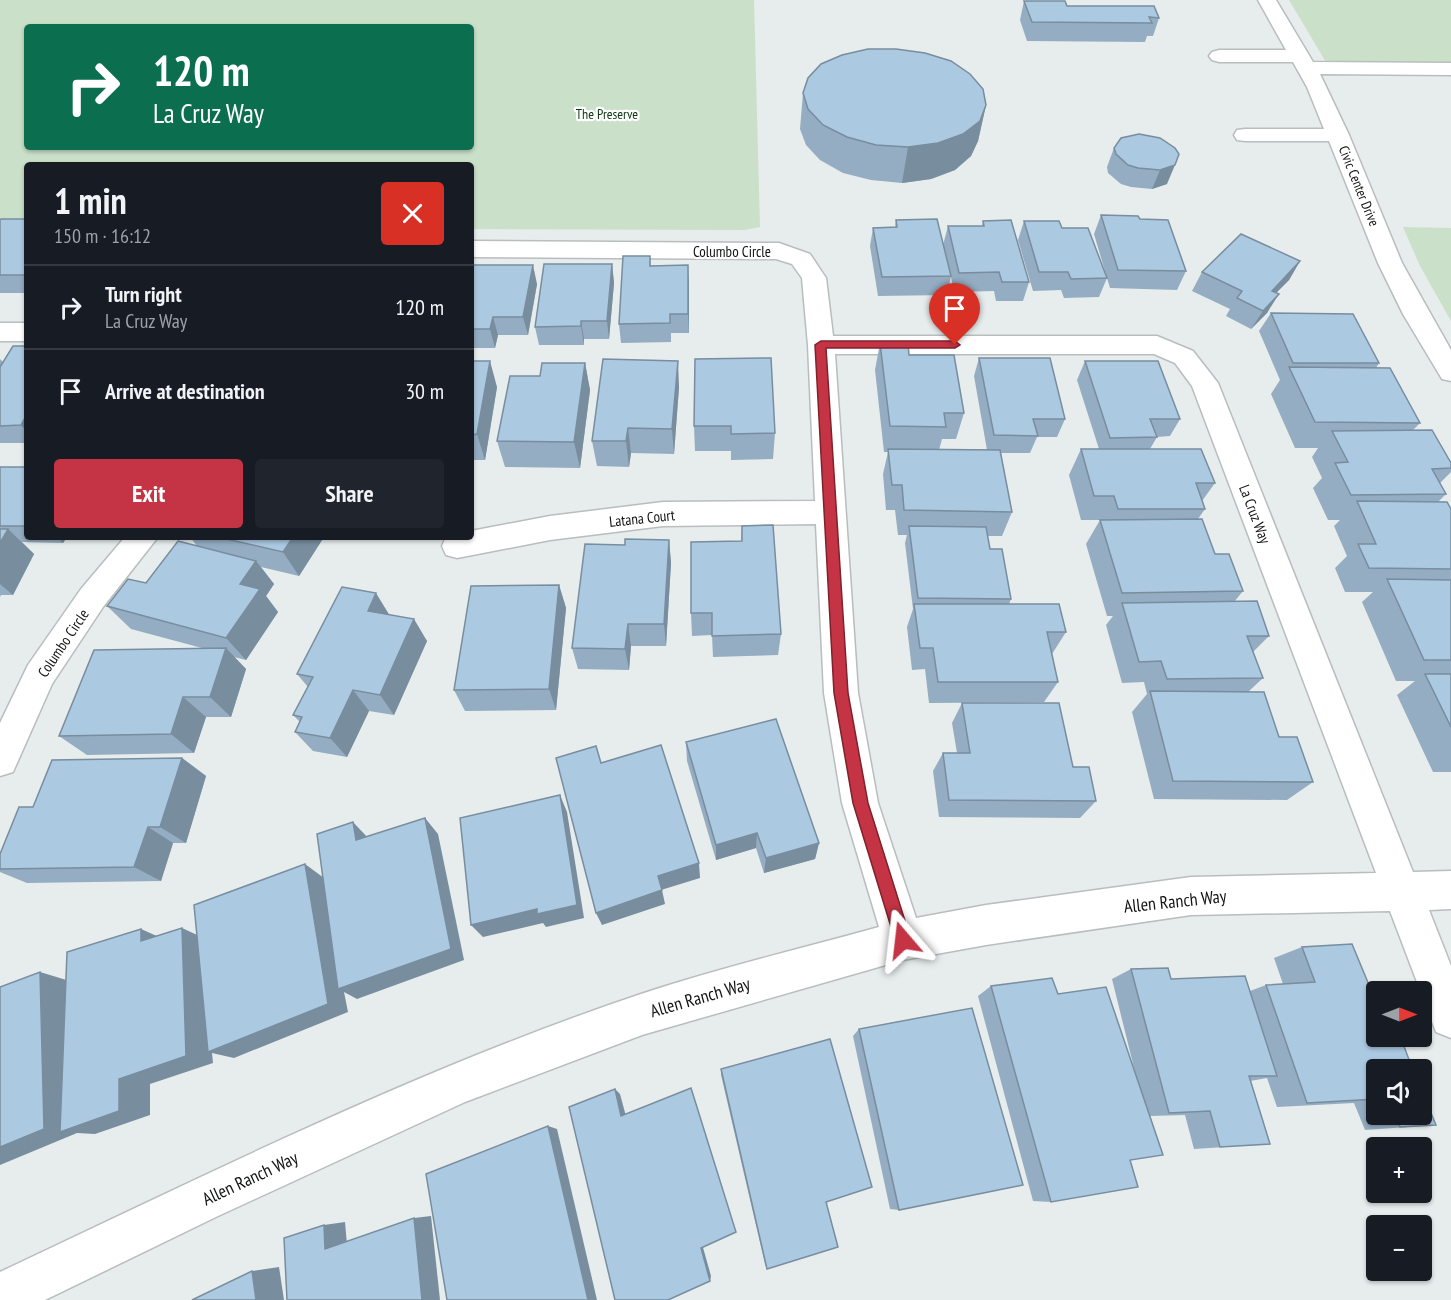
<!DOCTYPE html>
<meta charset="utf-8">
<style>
body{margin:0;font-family:"PT Sans Narrow",sans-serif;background:#20242c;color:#f1f3f6;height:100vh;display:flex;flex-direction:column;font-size:22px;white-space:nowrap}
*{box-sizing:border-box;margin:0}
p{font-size:20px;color:#9ea1a6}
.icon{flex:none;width:33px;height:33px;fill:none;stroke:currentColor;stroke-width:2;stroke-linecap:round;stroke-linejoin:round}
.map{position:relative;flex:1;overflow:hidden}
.side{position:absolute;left:24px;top:162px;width:450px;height:378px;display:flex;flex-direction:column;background:#171b24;border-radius:6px;box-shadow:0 2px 4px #0004}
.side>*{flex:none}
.top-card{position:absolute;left:24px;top:24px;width:450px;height:126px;border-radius:6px;box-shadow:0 2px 4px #0004;background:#0b6e4f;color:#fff;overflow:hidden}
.needle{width:39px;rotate:90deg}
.buttons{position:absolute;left:1366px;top:981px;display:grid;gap:12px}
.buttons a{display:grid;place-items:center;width:66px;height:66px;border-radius:6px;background:#171b24;box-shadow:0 2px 4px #0004;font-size:30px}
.pin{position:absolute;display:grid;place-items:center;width:51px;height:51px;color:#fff;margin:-62px -26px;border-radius:50% 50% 50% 0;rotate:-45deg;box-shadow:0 0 6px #0007}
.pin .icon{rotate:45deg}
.me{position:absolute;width:66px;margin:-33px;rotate:343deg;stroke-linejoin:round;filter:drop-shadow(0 0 4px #0008)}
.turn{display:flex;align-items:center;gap:21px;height:126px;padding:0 30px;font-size:27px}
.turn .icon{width:78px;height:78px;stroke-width:2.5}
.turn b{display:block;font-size:42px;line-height:51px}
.round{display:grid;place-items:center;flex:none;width:63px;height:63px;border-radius:6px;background:#20242c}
.overview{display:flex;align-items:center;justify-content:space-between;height:102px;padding:0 30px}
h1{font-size:36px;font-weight:600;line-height:45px}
.action{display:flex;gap:12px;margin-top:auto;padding:12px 30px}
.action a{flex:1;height:69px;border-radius:6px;background:#c43444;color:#fff;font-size:24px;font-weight:600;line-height:69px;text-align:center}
.action a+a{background:#20242c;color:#f1f3f6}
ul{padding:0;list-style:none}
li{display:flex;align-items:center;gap:18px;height:84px;padding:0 30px;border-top:2px solid #363941}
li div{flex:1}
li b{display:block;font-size:22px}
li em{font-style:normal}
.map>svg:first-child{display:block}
.green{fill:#cae0c9;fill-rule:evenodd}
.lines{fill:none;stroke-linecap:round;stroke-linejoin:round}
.minor-casing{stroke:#b9bdbe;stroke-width:3}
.minor{fill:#fff;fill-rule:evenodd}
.wall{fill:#94adc2}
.shaded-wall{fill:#788d9e}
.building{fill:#acc9e2;stroke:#788d9e;stroke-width:1.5}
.route{fill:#c43444;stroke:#7f222c;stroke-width:1.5}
.labels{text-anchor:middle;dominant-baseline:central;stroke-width:4.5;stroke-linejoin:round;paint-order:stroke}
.far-park-label{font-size:14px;fill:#0e3610;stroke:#fff}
.far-street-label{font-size:14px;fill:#121313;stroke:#fff}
.street-label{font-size:15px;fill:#121313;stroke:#fff}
.near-street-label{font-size:18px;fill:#121313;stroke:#fff}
</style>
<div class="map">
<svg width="1451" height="1300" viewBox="0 0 1451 1300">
<rect width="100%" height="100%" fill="#e7eced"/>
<g class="green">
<path d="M0 0H754L760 227 745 230 471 229V165H27V224H0ZM27 27H471V147H27Z"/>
<path d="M1289 0H1451V63L1326 62Z"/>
<path d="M1403 227 1451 228V321L1420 266Z"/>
</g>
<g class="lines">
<defs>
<g id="minor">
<path d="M1258 0H1276L1313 62 1451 63V75L1320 74 1349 135 1402 263 1451 350V381L1442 379 1403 314 1378 263 1329 141H1245L1237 140 1234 135 1237 130 1245 129H1324L1307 87 1293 62H1219L1212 60 1209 56 1212 52 1219 50H1286Z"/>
<path d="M471 241 779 243 810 254 826 278 833 336H1157L1193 351 1218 383 1413 872 1451 871V909L1429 910 1451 966V1038L1436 1032 1390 911 1191 915 986 945 903 960 642 1035 465 1102 218 1216 45 1300H0V1272C210 1173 420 1068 641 994 719 968 800 949 879 927L842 803 824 693 816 524 663 526 550 540 457 558 446 555 442 546 446 537H471V531L550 516 663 502 815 501 808 345 802 278 792 264 776 259 471 257ZM835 354H1154L1175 363 1192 386 1376 873 1191 877 986 905 916 918 878 803 858 693Z"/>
<rect x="0" y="323" width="27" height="18"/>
<path d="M125 537H158L103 607 52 684 13 772 0 776V723L28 665 81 589Z"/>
</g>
</defs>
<use href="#minor" class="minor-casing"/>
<use href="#minor" class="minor"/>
</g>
<g class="wall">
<path d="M1024 1 1067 6 1159 18 1153 36H1147L1145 42 1027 41 1020 20Z"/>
<path d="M803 93 986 105 978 141 971 156 955 170 931 179 902 183 871 180 843 173 820 160 806 145 800 129Z"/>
<path d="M1139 134 1167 184 1152 189 1131 187 1121 184 1108 173 1107 167 1114 148Z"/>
<path d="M1101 215 1140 219 1186 271 1177 290 1110 288 1107 278 1099 297 1064 298 1061 290 1033 291 1018 240 1024 221 1062 228 1107 278 1094 234Z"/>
<path d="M27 219V293H0V220Z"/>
<path d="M896 220 943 245 948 226H982L983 221 1029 282 1023 301H996L994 291 954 292 951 277 946 295 878 296 870 246 873 228 895 227Z"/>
<path d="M650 256 651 266 689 284V333H671V342L621 343 619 324Z"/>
<path d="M1300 261 1289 280 1276 293 1267 313 1251 329 1226 316 1230 309 1192 291 1202 272Z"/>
<path d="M612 264 614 283 609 339H584V345H539L535 327Z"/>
<path d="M471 265 537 284 528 335H498L495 348H471Z"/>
<path d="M1271 313 1379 363 1376 368 1420 423 1413 430 1451 463V472L1440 483 1446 494 1438 502 1451 509V772H1433L1397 695 1415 681H1396L1362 602 1373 592H1345L1335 568 1347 556 1334 526 1340 520H1328L1313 488 1322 478 1312 457 1318 448H1295L1271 394 1280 380 1259 331Z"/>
<path d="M880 343 909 355 964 413 956 439H942L939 450H987L974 376 979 358 1065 419 1057 437H1037L1030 453H1001L1012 512 1002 536H987L990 549 1011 599 1009 604 1066 632 1052 654 1058 682 1044 702 929 703 925 669 912 670 907 627 913 609 905 543 907 535H898L895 510H886L883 474 888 452H884L875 370Z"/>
<path d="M27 346V443H0V359L3 362Z"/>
<path d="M695 359 775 433 773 459 731 460V451H695L694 426Z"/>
<path d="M471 361 497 387 485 460H471Z"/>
<path d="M1085 361 1180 419 1170 436 1157 437 1150 449 1215 483 1202 501 1205 509 1198 519 1215 554 1243 591 1234 602 1269 636 1253 652 1263 678 1248 692 1279 737 1313 782 1287 800 1154 799 1132 712 1147 694 1144 682 1122 683 1106 625 1113 616H1107L1086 544 1100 520H1081L1069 475 1081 449H1099L1077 380Z"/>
<path d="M585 363 590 390 580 468 505 467 497 441 540 376Z"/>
<path d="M679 387 674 454 631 453 629 467 597 466 592 441Z"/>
<path d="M0 467H27V537H67L63 543 22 542 34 554 13 595H1L0 597Z"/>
<path d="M742 526 781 634 778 655 713 657 712 635 692 636 691 613 741 541Z"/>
<path d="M190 537H324L299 576 261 567 274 584 266 596 278 612 246 660 234 657 246 669 231 717H206L194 753 87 755 59 736 202 648 131 629 107 606 146 583 197 546Z"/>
<path d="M669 540 671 563 666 646H631L629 670 578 669 572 648 625 545Z"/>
<path d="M559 585 566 608 556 710 465 711 454 690Z"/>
<path d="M389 614 427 641 394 715 369 711 347 757 313 751 295 732 300 722 293 715 308 687 297 674Z"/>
<path d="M962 703 1073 767 1096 801 1080 818 939 817 933 771 943 753H957L952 723Z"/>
<path d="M686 742 819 843 815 859 764 873 756 848 716 860 687 761Z"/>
<path d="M182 758 206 776 186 843H173L161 881 27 883 0 872V854L33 807Z"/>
<path d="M1302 947 1377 1070V1114H1422L1436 1125 1365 1130 1354 1103 1277 1107 1267 1078 1250 1081 1270 1144 1194 1149 1185 1115 1150 1116 1130 1160 1051 1202 1033 1201 978 996 991 986 1058 994 1136 1076 1112 979 1131 969 1171 979 1250 991 1266 985 1283 984 1274 958Z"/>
<path d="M859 1029 899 1210 890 1209 853 1036Z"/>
<path d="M721 1069 826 1202 767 1269 765 1264 721 1075Z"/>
</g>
<g class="shaded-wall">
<path d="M986 105 978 141 971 156 955 170 931 179 902 183 908 147Z"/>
<path d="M1175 165 1167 184 1152 189 1160 170Z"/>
<path d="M1300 261 1289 280 1260 309 1272 291Z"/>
<path d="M612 264 614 283 609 339 607 321Z"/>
<path d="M533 265 537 284 528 335 523 317Z"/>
<path d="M688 265 689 284V333L688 314Z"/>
<path d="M1279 294 1267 313 1251 329 1263 311Z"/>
<path d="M493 317 498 335 495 348 490 329Z"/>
<path d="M581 321 584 339V345L581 326Z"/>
<path d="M490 361 497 387 485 460 477 434Z"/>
<path d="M678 361 679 387 674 454 672 429Z"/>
<path d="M585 363 590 390 580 468 574 442Z"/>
<path d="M27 414V432L21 425Z"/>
<path d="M628 428 631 453 629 467 626 441Z"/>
<path d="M8 529 34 554 13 595 0 584V543Z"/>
<path d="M57 537H67L63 543Z"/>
<path d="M293 537H324L299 576 283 552Z"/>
<path d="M669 540 671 563 666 646 664 624Z"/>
<path d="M256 561 274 584 266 596 278 612 246 660 226 638 240 584Z"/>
<path d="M559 585 566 608 556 710 549 689Z"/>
<path d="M376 593 390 616 368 611Z"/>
<path d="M414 619 427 641 394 715 380 695Z"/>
<path d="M628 624 631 646 629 670 625 649Z"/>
<path d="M226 648 246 669 231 717 210 697Z"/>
<path d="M353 690 369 711 347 757 330 738Z"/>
<path d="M183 697 206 717 194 753 171 734Z"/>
<path d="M182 758 206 776 186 843 160 827Z"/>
<path d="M560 795 567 812 584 918 546 927 543 923 483 937 471 925Z"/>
<path d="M425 818 438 834 464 960 357 999 344 992 348 1012 234 1058 212 1053 213 1063 150 1084V1115L95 1134 77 1133 0 1165V1147L40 972 73 982 119 1079 182 928 208 940 305 864 324 878Z"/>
<path d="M353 822 369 839 356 840Z"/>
<path d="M148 827 173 843 161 881 134 867Z"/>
<path d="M757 833 756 848 716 860V845Z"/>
<path d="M819 843 815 859 764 873 766 858Z"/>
<path d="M699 863 700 878 661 890 658 876Z"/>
<path d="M662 890 665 904 602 925 596 913Z"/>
<path d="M141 929 168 941H141Z"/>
<path d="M615 1089 620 1094 627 1120 621 1116Z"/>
<path d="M548 1126 557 1129 597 1300H588Z"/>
<path d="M431 1216 440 1300H422L414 1218Z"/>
<path d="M345 1222 347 1245 325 1249 324 1225Z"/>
<path d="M702 1244 711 1276 710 1281 701 1248Z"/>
<path d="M279 1267 284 1300H256L252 1271Z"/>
</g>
<g class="building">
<path d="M1024 1H1065L1067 6H1154L1159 18 1149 17 1152 23 1032 22Z"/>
<path d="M868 49H896L925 53 951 61 970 74 983 89 986 105 980 121 963 134 938 143 908 147 876 145 847 137 823 125 808 109 803 93 808 78 821 64 842 55Z"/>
<path d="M1139 134 1160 138 1175 148 1179 154 1175 165 1160 170 1138 168 1128 165 1116 154 1114 148 1121 138Z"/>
<path d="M1101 215 1138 216 1140 219 1168 220 1186 271 1118 270Z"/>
<path d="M1 219H27V275H0V220Z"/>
<path d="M937 219 951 276 882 277 873 228 897 227 896 220Z"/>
<path d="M1011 220 1029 282H1002L999 272 959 273 948 226H984L983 221Z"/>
<path d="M1024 221H1059L1062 228H1088L1107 278 1071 279 1068 272H1039Z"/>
<path d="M1241 234 1300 261 1272 291 1279 294 1263 311 1237 298 1242 291 1202 272Z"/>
<path d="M623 256H650V266L688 265V314H670V323L619 324Z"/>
<path d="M544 264H612L607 321H581V326L535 327Z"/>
<path d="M471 265H533L523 317H493L490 329H471Z"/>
<path d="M1271 313 1353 314 1379 363H1293Z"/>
<path d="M880 343H908L909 355H954L964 413H944L946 427 890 426Z"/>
<path d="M13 346H27V414L21 425 0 426V367Z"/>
<path d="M771 358 775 433 731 434V426H694L695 359Z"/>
<path d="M979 358H1050L1065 419H1033L1038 436 994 435Z"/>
<path d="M603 359 678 361 672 429 628 428 626 441H592Z"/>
<path d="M471 361H490L477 434 471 435Z"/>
<path d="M1085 361H1158L1180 419H1150L1157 437 1110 438Z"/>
<path d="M542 363H585L574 442 497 441 510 376H540Z"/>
<path d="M1289 367 1390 368 1420 423 1315 422Z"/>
<path d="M1432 430 1451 463V468L1432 469 1446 494 1351 495 1335 463 1348 462 1332 431Z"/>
<path d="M888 449 1000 450 1012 512 904 510 902 485H892Z"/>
<path d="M1081 449H1201L1215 483H1196L1205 509H1118L1114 496H1094Z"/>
<rect x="0" y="467" width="27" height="59"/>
<path d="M1357 501 1447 502 1451 509V569L1369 568 1358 544H1376Z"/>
<path d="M1202 519 1215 554H1229L1243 591 1122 593 1100 520Z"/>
<path d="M773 525 781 634 712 636V613H691V542L742 541V526Z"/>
<path d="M909 526 986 527 990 549H1002L1011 599 918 598Z"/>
<path d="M0 529H8L0 543Z"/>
<path d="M218 537H293L283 552Z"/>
<path d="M625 539 669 540 664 624H628L625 649 572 648 585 544 625 545Z"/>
<path d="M178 541 256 561 240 584 260 589 226 638 107 606 128 579 146 583Z"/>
<path d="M1387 579 1451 580V660H1424Z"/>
<path d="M559 585 549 689 454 690 471 586Z"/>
<path d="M342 587 376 593 368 611 414 619 380 695 353 690 330 738 295 732 302 717 293 715 313 677 297 674Z"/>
<path d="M1257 601 1269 636H1247L1263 678 1167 679 1161 661 1139 662 1122 603Z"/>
<path d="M914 604H1059L1066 632H1047L1058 682H938L933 648H920Z"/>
<path d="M226 648 210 697H183L171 734 59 736 94 650Z"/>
<path d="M1425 674H1451V727Z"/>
<path d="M1150 691 1264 692 1279 737H1297L1313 782 1173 781Z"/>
<path d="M962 703H1059L1073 767H1089L1096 801 949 800 943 753H970Z"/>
<path d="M776 719 819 843 766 858 757 833 716 845 686 742Z"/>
<path d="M661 745 699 863 658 876 662 890 596 913 556 758 596 746 601 763Z"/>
<path d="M182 758 160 827H148L134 867 0 869V854L19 807H33L52 760Z"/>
<path d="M560 795 577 905 537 914V909L471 925 460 818Z"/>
<path d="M425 818 451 949 338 989 317 834 353 822 356 840Z"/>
<path d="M305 864 328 1004 208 1052 194 905Z"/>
<path d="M182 928 186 1056 119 1079V1111L60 1132 67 952 141 929V941Z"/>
<path d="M1352 944 1369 985H1379L1382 992H1377V1036H1400L1413 1070H1377V1099L1307 1103 1266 985 1315 982 1302 947Z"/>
<path d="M1168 968 1171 979 1245 976 1277 1076H1249L1270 1144 1220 1147 1210 1111 1169 1113 1131 969Z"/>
<path d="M40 972 44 1129 0 1147V987Z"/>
<path d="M1052 978 1058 994 1106 987 1163 1155 1130 1160 1138 1187 1051 1202 991 986Z"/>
<path d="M972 1008 1023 1185 899 1210 859 1029Z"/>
<path d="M830 1039 872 1187 826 1202 838 1247 767 1269 721 1069Z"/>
<path d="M691 1088 736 1232 701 1248 710 1281 668 1300H615L569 1107 615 1089 621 1116Z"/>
<path d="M1422 1091 1436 1125 1400 1127 1395 1114H1422Z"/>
<path d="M548 1126 588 1300H447L426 1174Z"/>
<path d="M414 1218 422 1300H287L284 1238 324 1225 325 1249Z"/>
<path d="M252 1271 256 1300H192Z"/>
</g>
<path class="route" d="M821 341H955L960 345 955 348H826L848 693 868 803 911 940 908 946 903 948 897 946 895 940 853 803 834 693 815 345Z"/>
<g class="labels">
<g class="far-park-label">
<text x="607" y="114">The Preserve</text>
</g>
<g class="far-street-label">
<text transform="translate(1359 186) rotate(68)">Civic Center Drive</text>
</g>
<g class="street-label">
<text x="732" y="251">Columbo Circle</text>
<text transform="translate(1255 514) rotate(69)">La Cruz Way</text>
<text transform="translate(642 518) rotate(-6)">Latana Court</text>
<text transform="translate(63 643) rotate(-56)">Columbo Circle</text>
</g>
<g class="near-street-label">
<text transform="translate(1175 901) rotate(-6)">Allen Ranch Way</text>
<text transform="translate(700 997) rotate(-16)">Allen Ranch Way</text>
<text transform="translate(250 1178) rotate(-25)">Allen Ranch Way</text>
</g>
</g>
</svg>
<div class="buttons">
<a><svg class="needle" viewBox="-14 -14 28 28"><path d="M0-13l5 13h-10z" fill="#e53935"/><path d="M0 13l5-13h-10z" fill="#9ea1a6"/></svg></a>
<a><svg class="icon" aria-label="sound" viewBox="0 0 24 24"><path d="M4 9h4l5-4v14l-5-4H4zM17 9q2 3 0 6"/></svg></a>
<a>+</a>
<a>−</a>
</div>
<div class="pin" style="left:955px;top:345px;background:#d93025"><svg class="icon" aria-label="arrive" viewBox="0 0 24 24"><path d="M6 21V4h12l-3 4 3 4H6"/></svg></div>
<svg class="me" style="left:903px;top:940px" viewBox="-20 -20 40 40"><path d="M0-17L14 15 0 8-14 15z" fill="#c43444" stroke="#fff" stroke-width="4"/></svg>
<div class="top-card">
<div class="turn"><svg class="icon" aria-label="right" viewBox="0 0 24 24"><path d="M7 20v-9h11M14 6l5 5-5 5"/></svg><div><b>120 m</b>La Cruz Way</div></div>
</div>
<section class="side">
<div class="overview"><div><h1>1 min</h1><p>150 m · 16:12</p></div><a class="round" style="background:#d93025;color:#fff"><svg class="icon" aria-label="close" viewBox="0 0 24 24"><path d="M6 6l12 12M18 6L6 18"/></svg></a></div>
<ul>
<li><svg class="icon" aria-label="right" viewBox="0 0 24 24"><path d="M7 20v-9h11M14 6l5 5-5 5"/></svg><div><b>Turn right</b><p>La Cruz Way</p></div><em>120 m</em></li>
<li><svg class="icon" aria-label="arrive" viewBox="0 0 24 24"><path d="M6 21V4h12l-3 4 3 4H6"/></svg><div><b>Arrive at destination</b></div><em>30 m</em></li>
</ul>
<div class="action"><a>Exit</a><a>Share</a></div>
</section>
</div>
